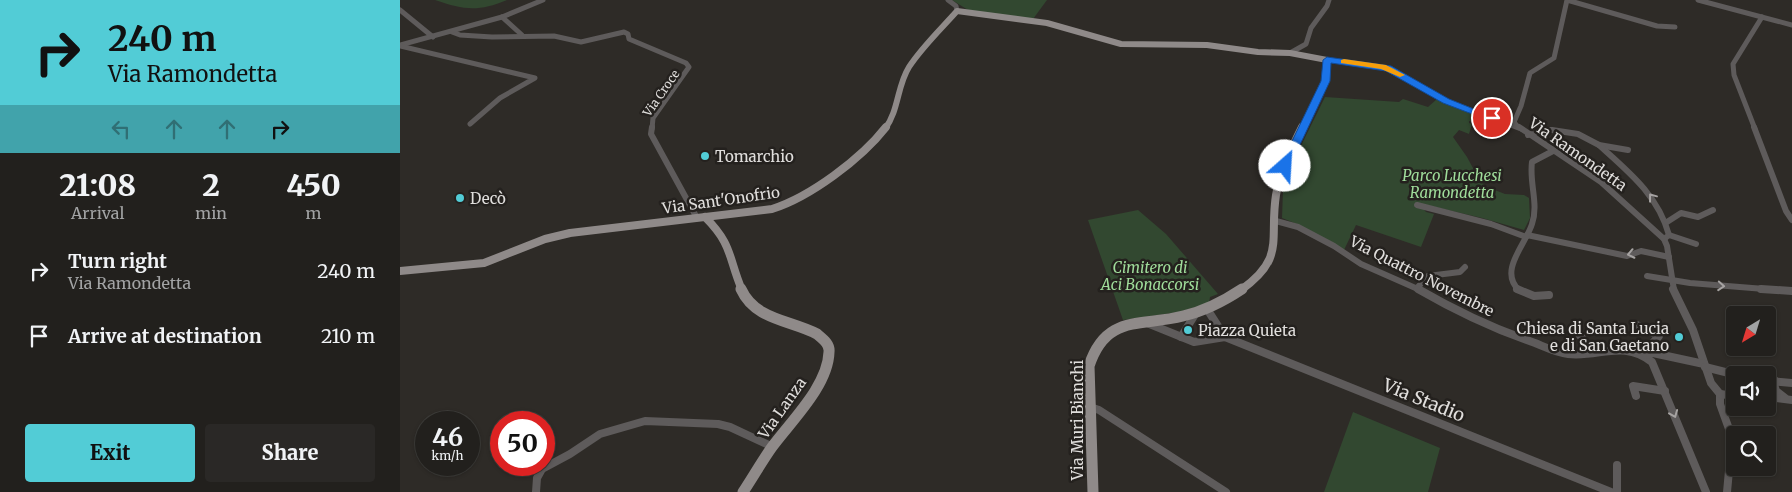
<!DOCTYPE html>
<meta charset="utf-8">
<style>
body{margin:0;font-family:Merriweather,serif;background:#2a2826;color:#f1f3f6;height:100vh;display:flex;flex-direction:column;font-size:19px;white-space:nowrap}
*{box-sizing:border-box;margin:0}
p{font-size:16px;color:#a2a3a4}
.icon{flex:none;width:28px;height:28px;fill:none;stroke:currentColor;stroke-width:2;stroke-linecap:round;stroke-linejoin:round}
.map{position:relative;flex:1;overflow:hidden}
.drawer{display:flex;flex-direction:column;background:#22201d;width:400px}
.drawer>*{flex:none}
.banner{background:#52ccd6;color:#111;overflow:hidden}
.needle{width:32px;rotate:218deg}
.buttons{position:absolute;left:1326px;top:306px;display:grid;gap:10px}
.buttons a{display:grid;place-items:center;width:50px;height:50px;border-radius:5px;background:#22201d;box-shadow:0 1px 4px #0004,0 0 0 1px #3f3e3b;font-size:25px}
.speed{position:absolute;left:15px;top:411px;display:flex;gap:10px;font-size:25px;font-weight:700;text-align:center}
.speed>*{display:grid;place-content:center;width:65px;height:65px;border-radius:50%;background:#22201d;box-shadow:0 1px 4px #0004,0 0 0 1px #3f3e3b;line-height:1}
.speed small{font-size:12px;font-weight:400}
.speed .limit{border:8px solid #d22;background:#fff;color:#111}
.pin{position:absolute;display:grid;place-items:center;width:42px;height:42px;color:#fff;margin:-21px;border:2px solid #fff;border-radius:50%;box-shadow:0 1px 5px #0007}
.me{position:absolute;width:55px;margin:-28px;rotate:26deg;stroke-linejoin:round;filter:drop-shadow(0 0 4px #0008)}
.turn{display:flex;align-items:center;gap:18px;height:105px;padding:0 25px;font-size:22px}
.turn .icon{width:65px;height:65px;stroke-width:2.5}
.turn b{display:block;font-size:35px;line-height:42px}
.lanes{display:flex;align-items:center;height:48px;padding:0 25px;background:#0003;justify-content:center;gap:25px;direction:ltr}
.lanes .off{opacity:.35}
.eta{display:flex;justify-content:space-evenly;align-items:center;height:85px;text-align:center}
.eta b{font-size:30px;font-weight:800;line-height:35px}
.action{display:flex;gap:10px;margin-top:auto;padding:10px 25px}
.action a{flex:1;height:58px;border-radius:5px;background:#52ccd6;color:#111;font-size:20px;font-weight:800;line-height:58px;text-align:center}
.action a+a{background:#2a2826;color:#f1f3f6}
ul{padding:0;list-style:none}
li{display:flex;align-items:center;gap:15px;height:65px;padding:0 25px}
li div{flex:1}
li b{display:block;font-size:19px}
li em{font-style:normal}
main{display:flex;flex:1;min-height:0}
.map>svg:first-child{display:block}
.green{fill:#324830}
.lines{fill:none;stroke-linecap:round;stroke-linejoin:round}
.minor-far2{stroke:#5e5b5b;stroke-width:5}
.minor-far1{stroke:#5e5b5b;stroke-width:6}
.minor{stroke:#5e5b5b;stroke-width:8}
.major-far2{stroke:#8f8a89;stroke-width:6}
.major-far1{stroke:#8f8a89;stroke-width:8}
.major{stroke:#8f8a89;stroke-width:11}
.oneway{stroke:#a6a3a2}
.route{fill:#1a73e8;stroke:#114b97}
.slow{fill:#f59e0b}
.poi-dot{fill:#52ccd6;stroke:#24211e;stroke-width:2}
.labels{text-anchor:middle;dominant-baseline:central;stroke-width:5;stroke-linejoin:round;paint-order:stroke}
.far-street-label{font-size:12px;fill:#e0dedc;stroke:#24211e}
.street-label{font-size:15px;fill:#e0dedc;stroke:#24211e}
.poi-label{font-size:15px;fill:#e0dedc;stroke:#24211e;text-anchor:start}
.park-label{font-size:15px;font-style:italic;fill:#9fdc9a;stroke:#24211e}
.near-street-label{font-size:18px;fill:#e0dedc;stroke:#24211e}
</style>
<main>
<section class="drawer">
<div class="banner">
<div class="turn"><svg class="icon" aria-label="right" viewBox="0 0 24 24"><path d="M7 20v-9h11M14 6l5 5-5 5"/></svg><div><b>240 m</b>Via Ramondetta</div></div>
<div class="lanes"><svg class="icon off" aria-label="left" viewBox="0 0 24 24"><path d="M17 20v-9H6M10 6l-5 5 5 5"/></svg><svg class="icon off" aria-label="ahead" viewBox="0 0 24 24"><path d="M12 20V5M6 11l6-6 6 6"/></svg><svg class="icon off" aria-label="ahead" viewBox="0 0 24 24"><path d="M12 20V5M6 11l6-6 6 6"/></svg><svg class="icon" aria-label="right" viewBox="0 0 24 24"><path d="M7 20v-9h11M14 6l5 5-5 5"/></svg></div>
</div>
<div class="eta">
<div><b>21:08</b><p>Arrival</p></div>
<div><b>2</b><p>min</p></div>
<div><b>450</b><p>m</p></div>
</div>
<ul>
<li><svg class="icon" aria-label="right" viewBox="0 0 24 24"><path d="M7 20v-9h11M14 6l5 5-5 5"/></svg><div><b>Turn right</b><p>Via Ramondetta</p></div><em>240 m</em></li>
<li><svg class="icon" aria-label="arrive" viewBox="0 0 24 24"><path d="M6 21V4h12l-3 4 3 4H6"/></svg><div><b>Arrive at destination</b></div><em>210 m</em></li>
</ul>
<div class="action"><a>Exit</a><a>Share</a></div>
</section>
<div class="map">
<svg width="1392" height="492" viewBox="0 0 1392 492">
<rect width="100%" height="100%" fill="#2e2b27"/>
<g class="green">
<path d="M35 0H107C78 12 64 10 35 0Z"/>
<path d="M552 0H647L633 19 568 10Z"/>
<path d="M925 97 999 102 1003 99 1028 107 1037 99 1098 122 1095 127 1069 121V123L1072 124 1069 134 1059 130 1053 137 1067 157 1080 181 1087 187 1105 194 1124 195 1129 198 1130 218 1124 230 1082 218 1018 203 1026 212 1034 214 1021 247 956 225 944 250 897 224 882 218 883 190 890 169 899 172 902 167 892 164Z"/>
<path d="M738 210 766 234 818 294 810 297 809 303 779 312 723 320 688 220Z"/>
<path d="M953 412 1040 448 1028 492H924Z"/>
</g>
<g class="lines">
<g class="minor-far2">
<path d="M548 0 556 6 557 11"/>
<path d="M1298 0 1392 25"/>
<path d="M0 10 33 37"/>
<path d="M102 17 122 35"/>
<path d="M52 32 60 35 92 37 154 36 181 42 224 32 228 34 229 39 286 63 289 67 253 118 252 129"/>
<path d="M0 45 102 17 143 0"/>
<path d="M0 46 135 78 100 98 70 124"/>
<path d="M890 53 906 44 911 28 927 6 929 0"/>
<path d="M927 60 988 68 1046 101 1121 129"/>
<path d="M1117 126 1114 122 1121 106 1130 73 1154 58 1167 0 1257 26 1275 27"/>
<path d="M1355 129 1334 75 1333 64 1362 17"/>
</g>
<g class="minor-far1">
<path d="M252 127 251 134 297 218"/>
<path d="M1119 127 1201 182 1264 239 1267 246 1274 290"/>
<path d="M1354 127 1386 211 1392 220"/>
<path d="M1128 135 1144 130H1152L1178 134 1199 145 1228 150"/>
<path d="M1199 145C1229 172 1258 195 1269 235L1264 239"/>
<path d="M1017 205 1091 224 1126 237"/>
<path d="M876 221 898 227 934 246 961 264 1020 290"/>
<path d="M1267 222 1281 213 1298 217 1313 210"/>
<path d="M1127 235 1227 256 1241 251 1269 257"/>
<path d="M1269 235 1296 244"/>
<path d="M1247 276 1290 283 1377 290"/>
<path d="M1017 288 1028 276 1060 272 1065 267"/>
<path d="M1119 290C1098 271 1126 244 1132 224 1139 204 1129 183 1132 162L1153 151"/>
</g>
<g class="minor">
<path d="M1018 289C1056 311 1094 329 1135 343 1145 347 1157 353 1168 354 1199 358 1223 339 1252 362L1306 492"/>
<path d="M1117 289 1134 296 1149 295"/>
<path d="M1273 289 1293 330 1311 383 1320 394V404L1329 429 1331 449 1327 492"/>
<path d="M1361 289 1392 291"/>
<path d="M807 309 825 337"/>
<path d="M747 323 794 342 825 337 1211 492"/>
<path d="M1237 325 1259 336 1250 346 1253 353"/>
<path d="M1175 329 1182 338 1189 353"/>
<path d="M781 337 796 313"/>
<path d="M1246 355 1253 353 1304 364"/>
<path d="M1305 367 1337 375"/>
<path d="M1368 381 1392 383"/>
<path d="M1376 381 1374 384 1376 391 1385 398"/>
<path d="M1320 394 1335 396"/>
<path d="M1236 396 1233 386 1265 391"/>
<path d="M1368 397 1392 400"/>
<path d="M690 407 699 410 826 492"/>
<path d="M1217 465V492"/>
<path d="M136 492 137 478 142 469 170 454 200 434 245 421 318 424 330 427 373 447"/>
</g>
<path class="major-far2" d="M485 129C499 110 497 86 509 67 522 47 541 29 557 11L647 23 721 44 807 45 858 52 890 53 927 60 926 81 902 129"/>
<g class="major-far1">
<path d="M305 217C333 245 328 257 342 290"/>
<path d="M0 271 84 263 145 239 170 233 372 209C410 197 461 159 486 127"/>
<path d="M841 290C886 258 869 240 876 195 880 171 891 149 902 127"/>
</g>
<g class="major">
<path d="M341 289C355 320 390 320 417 334 423 339 430 344 429 352 428 386 391 421 372 447 362 461 353 477 343 492"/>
<path d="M693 492 689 366C706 314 740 327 783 316 805 311 824 301 842 289"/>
</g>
</g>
<defs><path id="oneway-chevron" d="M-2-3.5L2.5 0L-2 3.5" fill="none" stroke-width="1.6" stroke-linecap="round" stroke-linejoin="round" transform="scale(1.25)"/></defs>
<g class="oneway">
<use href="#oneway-chevron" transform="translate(1252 197) rotate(-127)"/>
<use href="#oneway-chevron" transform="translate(1231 254) rotate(168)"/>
<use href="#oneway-chevron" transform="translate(1321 286) rotate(4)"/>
<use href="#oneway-chevron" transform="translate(1274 414) rotate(68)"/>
</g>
<path class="route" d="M927 57 991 66 1049 99 1096 118 1092 120H1088L1043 103 986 71 931 63 930 81 890 166 888 168H881L880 166 921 81 923 60Z"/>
<path class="slow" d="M944 59 986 65 1005 75 1000 77 981 69 941 63V60Z"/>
<g class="poi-dot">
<circle cx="305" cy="156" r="5"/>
<circle cx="60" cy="198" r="5"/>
<circle cx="788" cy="330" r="5"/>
<circle cx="1279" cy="337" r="5"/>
</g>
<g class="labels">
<g class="far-street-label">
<text transform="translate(261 93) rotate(-55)">Via Croce</text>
</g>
<g class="street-label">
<text transform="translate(1178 154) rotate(35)">Via Ramondetta</text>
<text transform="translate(321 200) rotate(-8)">Via Sant'Onofrio</text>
<text transform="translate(1022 276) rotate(27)">Via Quattro Novembre</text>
<text transform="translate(382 408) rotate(-55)">Via Lanza</text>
<text transform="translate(677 420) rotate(-90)">Via Muri Bianchi</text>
</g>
<g class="poi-label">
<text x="315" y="156">Tomarchio</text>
<text x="70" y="198">Decò</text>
<text x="1269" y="328" text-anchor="end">Chiesa di Santa Lucia<tspan x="1269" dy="17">e di San Gaetano</tspan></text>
<text x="798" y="330">Piazza Quieta</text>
</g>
<g class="park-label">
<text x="1052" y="175">Parco Lucchesi<tspan x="1052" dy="17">Ramondetta</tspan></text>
<text x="750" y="267">Cimitero di<tspan x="750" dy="17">Aci Bonaccorsi</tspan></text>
</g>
<g class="near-street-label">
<text transform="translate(1024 400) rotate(22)">Via Stadio</text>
</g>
</g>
</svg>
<div class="buttons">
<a><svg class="needle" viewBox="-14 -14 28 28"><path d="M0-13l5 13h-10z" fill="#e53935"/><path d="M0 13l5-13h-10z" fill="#a2a3a4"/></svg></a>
<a><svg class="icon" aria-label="sound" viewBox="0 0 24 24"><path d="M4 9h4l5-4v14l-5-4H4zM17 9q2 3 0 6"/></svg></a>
<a><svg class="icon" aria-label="search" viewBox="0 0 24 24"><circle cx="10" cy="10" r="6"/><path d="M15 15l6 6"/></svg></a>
</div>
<div class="speed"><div>46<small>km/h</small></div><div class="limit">50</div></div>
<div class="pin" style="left:1092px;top:118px;background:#d93025"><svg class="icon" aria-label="arrive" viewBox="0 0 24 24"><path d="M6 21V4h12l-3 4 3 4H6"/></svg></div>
<svg class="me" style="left:885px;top:166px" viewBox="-20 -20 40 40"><circle r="19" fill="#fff"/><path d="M0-13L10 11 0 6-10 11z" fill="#1a73e8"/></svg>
</div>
</main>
